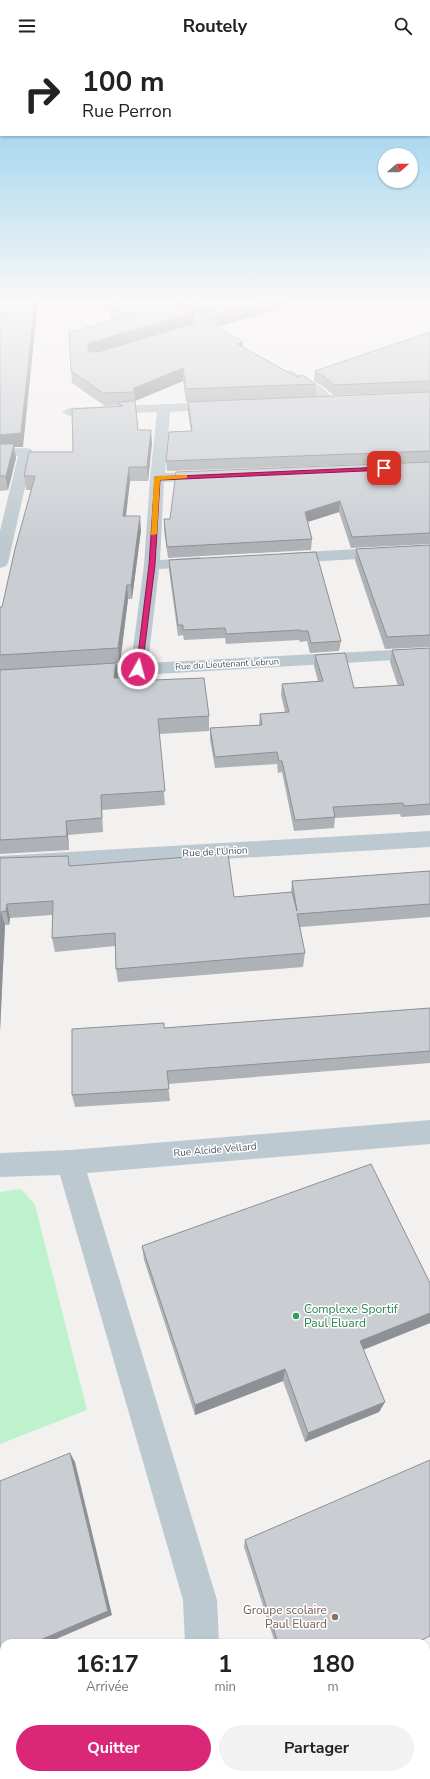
<!DOCTYPE html>
<html lang="fr">
<meta charset="utf-8">
<style>
body{margin:0;font-family:"Nunito Sans",sans-serif;background:#f2f2f2;color:#222;height:100vh;display:flex;flex-direction:column;font-size:15px;white-space:nowrap}
*{box-sizing:border-box;margin:0}
p{font-size:13px;color:#767676}
.icon{flex:none;width:22px;height:22px;fill:none;stroke:currentColor;stroke-width:2;stroke-linecap:round;stroke-linejoin:round}
.map{position:relative;flex:1;overflow:hidden}
.panel{position:absolute;left:0px;top:1587px;width:430px;height:140px;display:flex;flex-direction:column;background:#fff;border-radius:12px 12px 0 0;box-shadow:0 1px 3px #0004}
.panel>*{flex:none}
.banner{position:absolute;left:0px;top:0px;width:430px;height:84px;box-shadow:0 1px 3px #0004;background:#fff;color:#222;overflow:hidden}
.needle{width:26px;rotate:70deg}
.controls{position:absolute;left:378px;top:96px;display:grid;gap:8px}
.controls a{display:grid;place-items:center;width:40px;height:40px;border-radius:50%;background:#fff;box-shadow:0 1px 3px #0004;font-size:20px}
.pin{position:absolute;display:grid;place-items:center;width:34px;height:34px;color:#fff;margin:-17px;border-radius:8px;box-shadow:0 2px 6px #0006}
.me{position:absolute;width:44px;margin:-22px;rotate:7deg;stroke-linejoin:round;filter:drop-shadow(0 0 3px #0008)}
.turn{display:flex;align-items:center;gap:14px;height:84px;padding:0 16px;font-size:18px}
.turn .icon{width:52px;height:52px;stroke-width:2.5}
.turn b{display:block;font-size:28px;line-height:34px}
.eta{display:flex;justify-content:space-evenly;align-items:center;height:68px;text-align:center}
.eta b{font-size:24px;font-weight:700;line-height:28px}
.action{display:flex;gap:8px;margin-top:auto;padding:8px 16px}
.action a{flex:1;height:46px;border-radius:24px;background:#db2777;color:#fff;font-size:16px;font-weight:700;line-height:46px;text-align:center}
.action a+a{background:#f2f2f2;color:#222}
header{display:flex;justify-content:space-between;align-items:center;height:52px;padding:0 16px;background:#fff;font-size:18px;font-weight:700}
.map>svg:first-child{display:block}
.green{fill:#bdf2cc}
.lines{fill:none;stroke-linecap:round;stroke-linejoin:round}
.street{fill:#bdc9d0;fill-rule:evenodd}
.wall{fill:#aeb1b5}
.shaded-wall{fill:#8d9094}
.building{fill:#caced3;stroke:#8d9094}
.route{fill:#db2777;stroke:#8e194d}
.slow{fill:#f59e0b}
.leisure-dot{fill:#2e9e5b;stroke:#fff;stroke-width:1.5}
.education-dot{fill:#8d6e63;stroke:#fff;stroke-width:1.5}
.labels{text-anchor:middle;dominant-baseline:central;stroke-width:3;stroke-linejoin:round;paint-order:stroke}
.far-street-label{font-size:9px;fill:#47565f;stroke:#fff}
.street-label{font-size:10px;fill:#47565f;stroke:#fff}
.near-leisure-label{font-size:12px;fill:#27864d;stroke:#fff;text-anchor:start}
.near-education-label{font-size:12px;fill:#785e54;stroke:#fff;text-anchor:end}
</style>
<header><svg class="icon" aria-label="menu" viewBox="0 0 24 24"><path d="M4 6h16M4 12h16M4 18h16"/></svg>Routely<svg class="icon" aria-label="search" viewBox="0 0 24 24"><circle cx="10" cy="10" r="6"/><path d="M15 15l6 6"/></svg></header>
<div class="map">
<svg width="430" height="1727" viewBox="0 0 430 1727">
<rect width="100%" height="100%" fill="#f3f0f0"/>
<path class="green" d="M21 1137 35 1153 87 1358 0 1392V1140Z"/>
<g class="lines">
<g class="street">
<path d="M156 249H170L232 285 230 287H222Z"/>
<path d="M290 318 323 336 335 349 334 352H324L315 342 286 325 284 322Z"/>
<path d="M218 350 224 354 223 357 170 360 165 421 205 420 210 421 212 424 210 427 205 428 164 430 160 508 199 505 205 507 207 510 205 513 199 515 159 517 148 611 430 596V606L88 626 82 624 79 620 82 616 88 614 131 612 144 513 150 426 157 360 69 364 62 360 69 356Z"/>
<path d="M26 396 31 397 33 400 8 511 6 514 0 516V479L18 404 0 405V397Z"/>
<path d="M430 493V503L287 511 281 509 279 506 281 503 287 501Z"/>
<path d="M430 779V795L0 820V804Z"/>
<path d="M430 1068V1092L87 1121 217 1548 219 1591H185L183 1548 60 1123 0 1125V1101L70 1098Z"/>
<path d="M162 1723H200L198 1727H160Z"/>
</g>
</g>
<g class="wall">
<path d="M0 249 23 395H14L16 406 8 438 0 439Z"/>
<path d="M76 249H172L194 272 243 295 297 325 316 332V345L186 350 183 329 135 349 138 378 152 391 148 429H130L126 464 141 478 132 547H128L120 611H116L118 626 128 629 209 664V679L159 682 165 753 102 758 103 780 68 783 69 798 0 802V555H2L31 438H26L24 424 73 400 118 354V353L105 354 72 331 71 319 113 269 111 268V260Z"/>
<path d="M172 249H286V255L218 274Z"/>
<path d="M430 280V340L333 343 324 335 314 329 315 319Z"/>
<path d="M430 340V492L351 496 339 460 308 470 312 487 311 498 168 506 164 478V467H170L430 410 167 419 166 409 191 379 188 361V350Z"/>
<path d="M430 493V595L385 597 355 508 356 497Z"/>
<path d="M169 508 341 589 339 599 310 601 307 589 300 590 299 588 226 592 225 586 184 588 183 583 178 584 169 518Z"/>
<path d="M430 596V763L401 765 400 762 335 766 334 776 294 779 282 720 278 721 277 712 215 716 210 688V676L259 673 260 662 285 660 281 643 282 632 318 629 314 614 315 603 354 636 398 634 390 610 392 598Z"/>
<path d="M0 807 70 814 234 845 291 840 292 829 430 819V865L300 875 305 901 303 915 118 930 116 917 115 894 55 900 52 886V863L10 866 9 873H5L0 979Z"/>
<path d="M430 956V1011L168 1032 170 1049 75 1055 72 1043 164 976Z"/>
<path d="M142 1194 430 1231V1271L363 1298 385 1350 379 1360 305 1390 283 1329 195 1363 144 1208Z"/>
<path d="M245 1488 416 1591H275L244 1495Z"/>
</g>
<g class="shaded-wall">
<path d="M35 249H38L23 395H14L16 406 8 438 0 397V383Z"/>
<path d="M265 249H286V255L218 274V262Z"/>
<path d="M194 261V274L91 304 87 295 89 291Z"/>
<path d="M243 290V302L237 292Z"/>
<path d="M183 316V329L135 349 134 336Z"/>
<path d="M151 378 152 391 148 429 147 415Z"/>
<path d="M129 415 130 429 124 478 123 464Z"/>
<path d="M340 449 339 460 304 471 305 460Z"/>
<path d="M140 464 141 478 132 547 131 533Z"/>
<path d="M127 533 128 547 120 611 118 596Z"/>
<path d="M116 611 118 626 116 641 114 626Z"/>
<path d="M66 769 68 783 69 798 67 784Z"/>
<path d="M7 852 10 866 9 873 6 859Z"/>
<path d="M1 860 5 873 0 979V886Z"/>
<path d="M430 1261V1271L355 1301 360 1289Z"/>
<path d="M285 1317 283 1329 195 1363V1353Z"/>
<path d="M385 1350 379 1360 305 1390 308 1381Z"/>
<path d="M70 1401 75 1410 112 1563 47 1591H33Z"/>
<path d="M4 1603V1610L0 1611V1605Z"/>
</g>
<g class="building">
<path d="M0 249H35L21 381 0 383Z"/>
<path d="M111 249H172L194 261 89 291 87 295 90 300H98L206 268 243 290 237 292 297 325 302 323 316 332 186 337 183 316 134 336V340L103 341 71 319 69 280 131 264 110 256 119 252Z"/>
<path d="M193 249H265L218 262Z"/>
<path d="M430 280V329L334 333 325 325 315 319Z"/>
<path d="M430 340V399L166 409 169 380 192 379 188 350Z"/>
<path d="M135 349 138 378H151L147 415H129L123 464H140L131 533H127L118 596 0 603V555H2L15 497 35 424H24L29 400H73L72 357 123 354 117 350Z"/>
<path d="M0 392H14L6 424H0Z"/>
<path d="M430 410V481L352 485 340 449 305 460 312 487 167 495 164 467H170L176 420Z"/>
<path d="M430 493V583L387 585 356 497Z"/>
<path d="M316 500 341 589 311 591 308 579H300V578L226 582 225 576 183 578V573H178L169 508Z"/>
<path d="M430 596V752L404 754 403 751 333 755 335 765 295 768 282 709H279L277 700 215 705 210 676 262 673 260 662 289 660 282 632 323 629 315 603 345 601 354 636 404 633 392 598Z"/>
<path d="M116 611 114 626 127 625 128 629 204 626 209 664 158 667 165 739 101 743 102 766 66 769 67 784 0 788V618Z"/>
<path d="M228 802 234 845 292 840 297 859 292 829 430 819V852L297 862 305 901 116 917 115 881 52 886 53 849 7 852 6 859 1 860 0 886V806L68 804 69 814Z"/>
<path d="M430 956V999L167 1019 169 1037 72 1043V977L164 971V976Z"/>
<path d="M371 1112 430 1231V1261L360 1289 385 1350 308 1381 285 1317 195 1353 142 1194Z"/>
<path d="M70 1401 108 1559 33 1591H4V1603L0 1605V1429Z"/>
<path d="M430 1408V1584L416 1591H278L245 1488Z"/>
</g>
<linearGradient id="sky" x2="0" y2="1"><stop stop-color="#81c8ec"/><stop offset="0.51" stop-color="#faf8f8"/><stop offset="1" stop-color="#faf8f8" stop-opacity="0"/></linearGradient>
<rect width="430" height="490" fill="url(#sky)"/>
<path class="route" d="M384 415 387 416V418L160 428 155 513 142 617 136 619 149 513 155 425Z"/>
<path class="slow" d="M185 423H187V426L160 428 157 482 151 483 154 426 157 424Z"/>
<circle class="leisure-dot" cx="296" cy="1264" r="4"/>
<circle class="education-dot" cx="335" cy="1565" r="4"/>
<g class="labels">
<g class="far-street-label">
<text transform="translate(227 612) rotate(-3)">Rue du Lieutenant Lebrun</text>
</g>
<g class="street-label">
<text transform="translate(215 800) rotate(-3)">Rue de l'Union</text>
<text transform="translate(215 1098) rotate(-5)">Rue Alcide Vellard</text>
</g>
<g class="near-leisure-label">
<text x="304" y="1257">Complexe Sportif<tspan x="304" dy="14">Paul Eluard</tspan></text>
</g>
<g class="near-education-label">
<text x="327" y="1558">Groupe scolaire<tspan x="327" dy="14">Paul Eluard</tspan></text>
</g>
</g>
</svg>
<div class="controls">
<a><svg class="needle" viewBox="-14 -14 28 28"><path d="M0-13l5 13h-10z" fill="#e53935"/><path d="M0 13l5-13h-10z" fill="#767676"/></svg></a>
</div>
<div class="pin" style="left:384px;top:416px;background:#d93025"><svg class="icon" aria-label="arrive" viewBox="0 0 24 24"><path d="M6 21V4h12l-3 4 3 4H6"/></svg></div>
<svg class="me" style="left:138px;top:617px" viewBox="-20 -20 40 40"><circle r="17" fill="#db2777" stroke="#fff" stroke-width="3"/><path d="M0-11L8 9 0 5-8 9z" fill="#fff"/></svg>
<div class="banner">
<div class="turn"><svg class="icon" aria-label="right" viewBox="0 0 24 24"><path d="M7 20v-9h11M14 6l5 5-5 5"/></svg><div><b>100 m</b>Rue Perron</div></div>
</div>
<section class="panel">
<div class="eta">
<div><b>16:17</b><p>Arrivée</p></div>
<div><b>1</b><p>min</p></div>
<div><b>180</b><p>m</p></div>
</div>
<div class="action"><a>Quitter</a><a>Partager</a></div>
</section>
</div>
